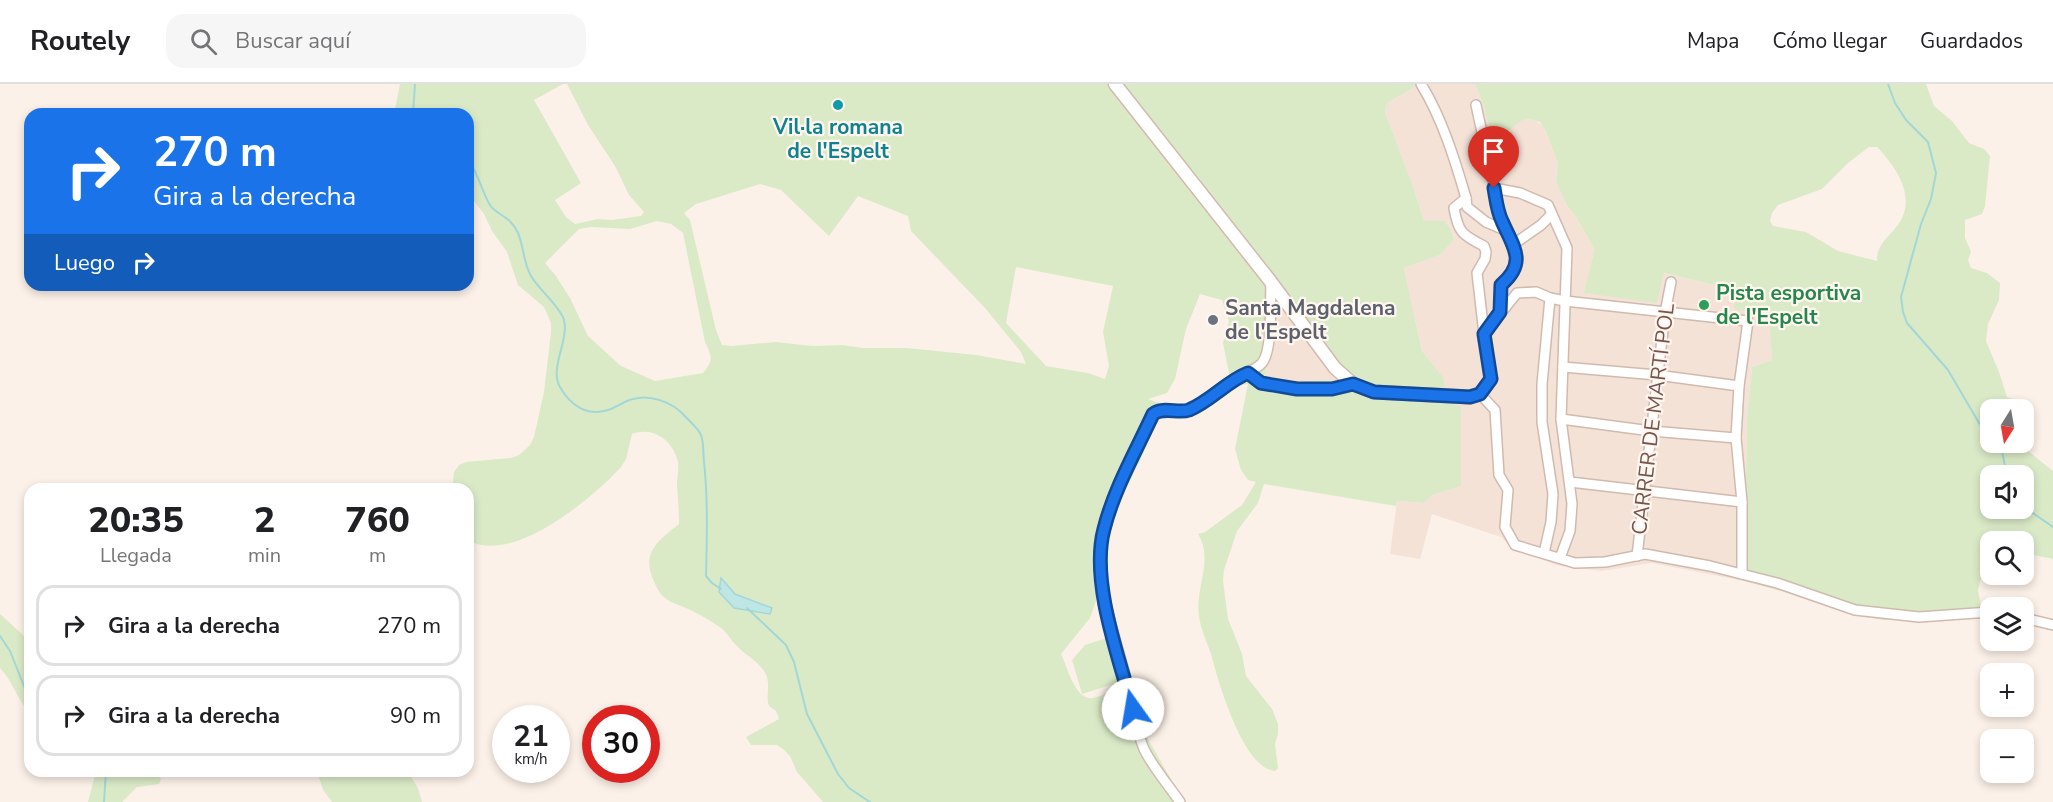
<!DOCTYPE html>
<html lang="es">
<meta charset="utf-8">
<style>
body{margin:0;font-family:"Nunito Sans",sans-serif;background:#f6f6f6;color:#202124;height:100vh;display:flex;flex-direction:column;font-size:22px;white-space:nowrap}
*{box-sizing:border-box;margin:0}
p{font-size:20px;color:#757577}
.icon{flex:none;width:33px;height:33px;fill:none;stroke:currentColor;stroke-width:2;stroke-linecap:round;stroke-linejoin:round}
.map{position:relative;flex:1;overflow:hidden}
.details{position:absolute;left:24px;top:399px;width:450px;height:294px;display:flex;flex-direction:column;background:#fff;border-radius:18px;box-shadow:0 3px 9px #0003}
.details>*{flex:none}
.banner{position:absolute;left:24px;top:24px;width:450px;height:183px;border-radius:18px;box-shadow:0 3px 9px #0003;background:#1a73e8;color:#fff;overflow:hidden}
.needle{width:39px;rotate:191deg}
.controls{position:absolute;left:1980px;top:315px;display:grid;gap:12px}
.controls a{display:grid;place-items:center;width:54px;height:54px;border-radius:12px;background:#fff;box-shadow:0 3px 9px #0003;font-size:30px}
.speed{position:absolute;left:492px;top:621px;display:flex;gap:12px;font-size:30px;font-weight:700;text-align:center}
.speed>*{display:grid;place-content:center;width:78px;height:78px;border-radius:50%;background:#fff;box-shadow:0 3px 9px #0003;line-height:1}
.speed small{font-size:15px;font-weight:400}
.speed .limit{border:9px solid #d22;background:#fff;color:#111}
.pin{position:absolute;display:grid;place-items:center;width:51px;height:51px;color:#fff;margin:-62px -26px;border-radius:50% 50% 50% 0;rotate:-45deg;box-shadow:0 0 6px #0007}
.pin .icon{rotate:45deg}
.me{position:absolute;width:66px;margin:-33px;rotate:347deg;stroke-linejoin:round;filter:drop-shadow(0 0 4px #0008)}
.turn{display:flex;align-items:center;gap:21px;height:126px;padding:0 30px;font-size:27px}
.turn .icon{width:78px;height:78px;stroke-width:2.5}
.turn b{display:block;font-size:42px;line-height:51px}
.then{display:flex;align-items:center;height:57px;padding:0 30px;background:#0003;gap:12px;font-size:22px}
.eta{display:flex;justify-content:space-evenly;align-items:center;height:102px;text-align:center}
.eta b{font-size:36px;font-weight:800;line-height:42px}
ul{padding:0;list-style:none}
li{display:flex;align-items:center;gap:18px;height:81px;margin:0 12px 9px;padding:0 18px;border:3px solid #e0e0e0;border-radius:18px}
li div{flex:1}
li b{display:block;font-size:22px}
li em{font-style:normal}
header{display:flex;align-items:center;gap:36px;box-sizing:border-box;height:84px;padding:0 30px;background:#fff;border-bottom:2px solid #e0e0e0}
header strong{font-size:28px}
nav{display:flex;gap:33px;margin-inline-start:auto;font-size:21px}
.search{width:420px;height:54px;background:#f6f6f6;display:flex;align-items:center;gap:15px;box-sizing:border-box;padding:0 21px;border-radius:18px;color:#757577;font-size:22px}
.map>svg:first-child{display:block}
.residential{fill:#f4e2d7}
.green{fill:#daeac7;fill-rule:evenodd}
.water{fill:#bde6e5;stroke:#a3d7d7;stroke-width:1.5}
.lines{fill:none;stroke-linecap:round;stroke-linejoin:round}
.stream{stroke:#a3d7d7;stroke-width:2}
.street-casing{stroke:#d0bab0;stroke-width:12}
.secondary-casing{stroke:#d3b9ae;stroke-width:15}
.street{stroke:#fff;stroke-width:9}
.secondary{stroke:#fff;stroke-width:12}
.route-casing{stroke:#114b97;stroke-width:15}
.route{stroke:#1a73e8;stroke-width:10}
.culture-dot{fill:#0f9aa8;stroke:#fff6ef;stroke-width:2}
.leisure-dot{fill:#2e9e5b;stroke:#fff6ef;stroke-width:2}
.worship-dot{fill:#6b7280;stroke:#fff6ef;stroke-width:2}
.labels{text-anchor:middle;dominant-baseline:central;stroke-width:4.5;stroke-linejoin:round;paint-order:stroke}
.culture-label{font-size:21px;font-weight:bold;fill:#0d838f;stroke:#fff6ef}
.leisure-label{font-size:21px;font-weight:bold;fill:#27864d;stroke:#fff6ef;text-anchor:start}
.worship-label{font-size:21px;font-weight:bold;fill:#5b616d;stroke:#fff6ef;text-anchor:start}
.street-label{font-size:21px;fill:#76554c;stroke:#fff6ef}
</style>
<header>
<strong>Routely</strong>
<div class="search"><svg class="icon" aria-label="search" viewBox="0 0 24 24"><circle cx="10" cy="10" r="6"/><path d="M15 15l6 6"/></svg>Buscar aquí</div>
<nav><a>Mapa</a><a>Cómo llegar</a><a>Guardados</a></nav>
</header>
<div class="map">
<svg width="2053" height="718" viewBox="0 0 2053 718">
<rect width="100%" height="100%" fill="#fcf1e8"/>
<g class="residential">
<path d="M1420 0H1475L1483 20 1492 53 1501 54 1509 48 1519 36 1524 35 1535 36 1543 42 1558 80 1556 95 1557 100 1567 122 1574 130 1593 162 1594 167 1585 209 1663 189 1737 206 1770 231 1772 276 1752 283 1747 333 1744 497 1652 479 1602 487 1556 481 1510 462 1501 453 1432 430 1420 475 1390 470 1397 417 1424 419 1433 411 1461 402V323L1446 319 1444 294 1422 267 1404 184 1440 171 1454 156 1451 146 1445 137H1424L1412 99 1385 28 1386 22 1389 18Z"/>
<path d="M1280 222 1338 296 1293 298 1266 292 1267 278 1276 242V225Z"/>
</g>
<g class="green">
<path d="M400 0H563L534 16 581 99 555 116 566 133 575 140 598 135 612 136 641 132 644 128 629 111 615 82 588 41 567 0H1420L1389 18 1386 22 1385 28 1412 99 1424 137H1445L1451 146 1454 156 1440 171 1404 184 1422 267 1444 294 1446 319 1461 322V402L1433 411 1424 419 1397 417 1396 422 1264 400 1258 419 1237 447 1224 486 1223 497 1228 535 1242 570 1246 592 1272 625 1278 640V650L1275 660 1278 684 1275 687C1243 685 1218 597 1211 570 1207 558 1200 544 1199 531 1195 503 1214 476 1198 450L1205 448 1242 421 1256 398 1248 396 1241 386 1235 365 1248 300 1240 301 1211 322 1198 328 1173 330 1160 335 1152 346 1143 370 1119 419 1109 453 1106 480 1110 525 1148 655 1184 718H823L797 688 790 672 784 666 777 661H751L746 653 779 635 776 627 769 622C765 611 772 598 764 587 757 576 745 571 737 562 730 556 727 547 718 542 708 535 697 529 686 524 679 521 671 519 665 514 659 510 656 502 653 495 641 468 660 455 679 440 679 427 678 414 677 401 677 393 679 386 678 378 673 356 653 342 632 350L626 375 621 383C593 414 512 482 468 456V405H454L453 397 454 388 459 381 466 378 511 374 519 371 530 361 534 353 544 308 551 248V239L544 223 518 201 507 168 492 147 484 130 468 109V30H394ZM760 100 781 106 829 152 858 112 908 132 911 147 985 224 1021 268 1026 280 976 271 907 264H862L843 261 812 262 776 258 731 262 722 261 716 246 690 136 684 129 696 120ZM657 137 671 140 683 149 705 258C712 273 714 275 703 289L655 297 621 282 588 252 570 214 556 192 545 179 579 145 590 143 630 145ZM1016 183 1113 202 1103 248 1109 282 1105 295 1088 289 1046 282 1006 239ZM1200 210 1222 216 1229 237 1223 259 1230 294 1185 322 1174 324 1148 315 1167 309 1175 295 1186 245ZM1280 222 1337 296 1293 298 1266 292 1267 278 1276 242V226ZM721 495 735 510 772 524 770 529 734 524ZM1098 511 1110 553 1085 561 1072 576 1082 610 1123 597 1124 601C1115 605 1103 612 1093 614 1075 617 1067 582 1061 570L1090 534Z"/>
<path d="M1475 0H1926L1934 22 1952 37 1969 59 1984 65 1990 72 1985 122 1982 130 1965 136V154L1971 168 1968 176 1971 184 1987 189 2000 199 1999 216 1988 240 1986 257 1999 288 2007 313 2021 318 2019 325 1990 326V358L2018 359 2053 387V475L2024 469V458H1990V482L1980 497 1978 506 1981 523 1977 530 1968 534 1952 536H1884L1849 530 1826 519 1744 497 1747 333 1752 283 1772 276 1769 231 1734 225 1736 206 1664 189 1657 219 1584 209 1594 167 1593 162 1574 130 1567 122 1557 100 1556 95 1558 80 1545 46 1540 38C1514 28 1516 49 1496 55L1492 53 1483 20ZM1869 63H1877C1897 84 1918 115 1897 142 1888 154 1876 161 1877 177L1838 167 1806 148 1773 142 1770 137 1772 129 1778 121 1822 105 1848 79ZM1990 392H2024V424H1990Z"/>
<path d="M0 530 22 550 30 561V629C17 616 13 597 0 584Z"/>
<path d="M96 687H155L161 695 159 700 137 703 122 718H88Z"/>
<path d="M317 687H407L418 704 422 718H332L323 706Z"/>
</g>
<path class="water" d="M721 494 735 510 772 524 770 530 734 524 719 508Z"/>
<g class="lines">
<g class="stream">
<path d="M1888 0 1895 19 1906 36 1928 58 1936 89 1931 115 1921 140 1901 213 1903 228 1907 239 1948 286 1979 339 1990 351"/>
<path d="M413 30 415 0"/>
<path d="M468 76C479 90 481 106 490 121 496 131 511 132 518 149 524 163 523 178 531 192 539 206 560 222 564 236 569 257 549 285 560 303 570 321 587 333 608 326 617 323 624 317 633 315 650 310 671 318 683 330 688 336 698 344 701 351 704 358 703 370 704 378 708 416 707 454 706 492L712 499 721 505"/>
<path d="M1997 358 2001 362 2007 392"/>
<path d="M2024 423 2053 443"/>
<path d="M747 524 786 561 794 578 807 630 838 690 849 704 870 718"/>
<path d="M0 552 10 567 30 617"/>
<path d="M104 718 106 687"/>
</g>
<defs>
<g id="street">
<path d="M1421 0C1442 34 1455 76 1466 114L1467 123 1486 138 1507 147"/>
<path d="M1476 21 1501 135 1514 160 1517 177 1510 194 1501 201 1500 228"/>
<path d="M1494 104 1520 109 1548 121 1567 164 1561 335 1572 420 1570 447 1560 474"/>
<path d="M1466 114 1454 124C1458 148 1462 151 1484 162L1486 168 1485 175 1477 189 1484 250"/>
<path d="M1514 160 1541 141 1552 130"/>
<path d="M1563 283 1657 291 1739 302"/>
<path d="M1248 289 1261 299 1297 305H1332L1353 300"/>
<path d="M1491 295 1484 250 1517 209 1536 208 1550 214 1565 217 1748 237 1739 302 1736 354 1742 418V490"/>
<path d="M1480 310 1495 326 1499 391 1508 406 1505 443 1515 461 1575 479 1605 478 1645 470 1710 482 1777 499 1855 526 1919 533 1990 528"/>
<path d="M1561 335 1651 347 1736 354"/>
<path d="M1570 398 1742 418"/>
<path d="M1544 469 1551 438 1553 410 1542 338V300L1550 214"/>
<path d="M1637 472 1665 229 1671 198"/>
<path d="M2024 534 2053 541"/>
<path d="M1180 718C1169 702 1152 682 1144 665 1135 644 1133 621 1127 599 1115 549 1093 500 1103 448 1110 413 1138 364 1153 330 1164 322 1177 330 1189 326 1206 320 1221 306 1234 295 1242 289 1254 288 1262 279 1273 266 1270 216 1271 198"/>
</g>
<path id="secondary" d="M1115 0 1271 198 1335 284 1353 300 1374 308 1469 313 1480 310 1491 295"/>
</defs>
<use href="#street" class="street-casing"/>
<use href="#secondary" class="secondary-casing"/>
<use href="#street" class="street"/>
<use href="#secondary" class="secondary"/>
</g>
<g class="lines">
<defs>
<path id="route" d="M1133 625C1119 574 1090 497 1104 445 1114 405 1136 367 1153 330 1164 322 1178 330 1189 326 1211 317 1227 297 1248 289L1261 299 1297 305H1332L1353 300 1374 308 1470 313 1480 310 1491 295 1484 250 1500 228 1501 201C1528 178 1513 163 1502 137 1497 127 1496 115 1494 104"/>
</defs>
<use href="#route" class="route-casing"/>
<use href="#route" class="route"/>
</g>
<circle class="culture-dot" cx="838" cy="21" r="6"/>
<circle class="leisure-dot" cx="1704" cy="221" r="6"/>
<circle class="worship-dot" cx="1213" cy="236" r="6"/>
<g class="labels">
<g class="culture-label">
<text x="838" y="43">Vil·la romana<tspan x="838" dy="24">de l'Espelt</tspan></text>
</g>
<g class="leisure-label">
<text x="1716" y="209">Pista esportiva<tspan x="1716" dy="24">de l'Espelt</tspan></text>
</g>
<g class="worship-label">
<text x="1225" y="224">Santa Magdalena<tspan x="1225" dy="24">de l'Espelt</tspan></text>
</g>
<g class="street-label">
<text transform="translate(1653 335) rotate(-83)">CARRER DE MARTÍ POL</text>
</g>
</g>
</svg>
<div class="controls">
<a><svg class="needle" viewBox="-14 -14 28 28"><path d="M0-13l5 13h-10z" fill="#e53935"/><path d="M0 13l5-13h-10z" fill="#757577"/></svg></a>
<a><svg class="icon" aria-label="sound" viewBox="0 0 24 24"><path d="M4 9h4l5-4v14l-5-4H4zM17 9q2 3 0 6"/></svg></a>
<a><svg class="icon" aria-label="search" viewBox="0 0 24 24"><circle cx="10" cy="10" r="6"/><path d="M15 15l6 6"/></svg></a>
<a><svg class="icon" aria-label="layers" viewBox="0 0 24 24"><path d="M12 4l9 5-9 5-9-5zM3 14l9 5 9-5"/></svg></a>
<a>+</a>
<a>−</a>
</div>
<div class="speed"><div>21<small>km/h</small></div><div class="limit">30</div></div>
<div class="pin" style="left:1494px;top:104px;background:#d93025"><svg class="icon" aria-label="arrive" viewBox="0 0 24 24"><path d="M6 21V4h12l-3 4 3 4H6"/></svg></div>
<svg class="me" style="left:1133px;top:625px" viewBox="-20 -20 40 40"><circle r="19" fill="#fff"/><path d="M0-13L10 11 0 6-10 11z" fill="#1a73e8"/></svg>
<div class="banner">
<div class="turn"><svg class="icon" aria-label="right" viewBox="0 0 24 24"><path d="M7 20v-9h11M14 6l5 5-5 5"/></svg><div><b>270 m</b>Gira a la derecha</div></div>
<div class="then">Luego<svg class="icon" aria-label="right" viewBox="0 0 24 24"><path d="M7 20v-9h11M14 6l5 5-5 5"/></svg></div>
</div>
<section class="details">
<div class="eta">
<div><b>20:35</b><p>Llegada</p></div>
<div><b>2</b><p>min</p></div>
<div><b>760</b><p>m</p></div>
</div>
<ul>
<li><svg class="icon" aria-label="right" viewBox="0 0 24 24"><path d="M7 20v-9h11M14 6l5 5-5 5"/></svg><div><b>Gira a la derecha</b></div><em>270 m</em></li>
<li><svg class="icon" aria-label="right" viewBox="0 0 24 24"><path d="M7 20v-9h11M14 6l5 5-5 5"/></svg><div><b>Gira a la derecha</b></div><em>90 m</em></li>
</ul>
</section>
</div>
